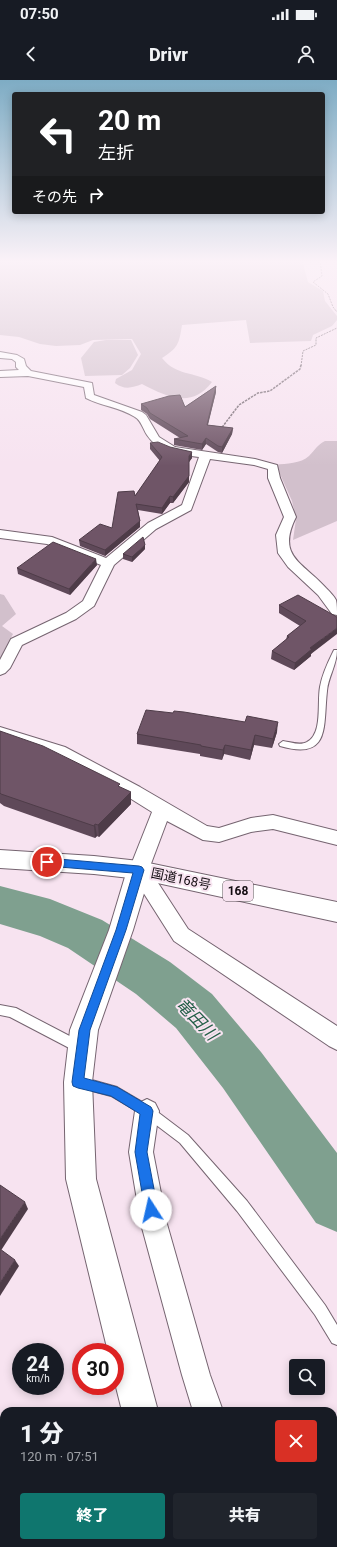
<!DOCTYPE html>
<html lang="ja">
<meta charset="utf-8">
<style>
body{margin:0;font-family:Roboto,"Noto Sans JP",sans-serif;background:#20242c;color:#f1f3f6;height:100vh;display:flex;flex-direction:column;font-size:15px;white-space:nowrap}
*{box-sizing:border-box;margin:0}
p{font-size:13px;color:#9ea1a6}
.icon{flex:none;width:22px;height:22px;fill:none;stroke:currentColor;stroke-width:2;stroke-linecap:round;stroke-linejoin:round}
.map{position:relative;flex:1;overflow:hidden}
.panel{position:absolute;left:0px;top:1327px;width:337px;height:140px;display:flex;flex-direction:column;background:#171b24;border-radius:12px 12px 0 0;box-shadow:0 2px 10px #0003}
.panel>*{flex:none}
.banner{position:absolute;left:12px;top:12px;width:313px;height:122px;border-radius:4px;box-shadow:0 2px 10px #0003;background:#202124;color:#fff;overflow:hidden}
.tools{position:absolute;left:289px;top:1279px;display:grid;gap:8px}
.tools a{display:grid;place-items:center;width:36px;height:36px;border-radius:4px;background:#171b24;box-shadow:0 2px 10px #0003;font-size:20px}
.speed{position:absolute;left:12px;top:1263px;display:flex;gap:8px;font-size:20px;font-weight:700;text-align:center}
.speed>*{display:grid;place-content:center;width:52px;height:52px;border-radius:50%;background:#171b24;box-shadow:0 2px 10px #0003;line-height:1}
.speed small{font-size:10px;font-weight:400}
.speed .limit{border:6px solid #d22;background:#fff;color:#111}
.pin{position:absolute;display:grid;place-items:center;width:34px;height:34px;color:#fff;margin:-17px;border:2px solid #fff;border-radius:50%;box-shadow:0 1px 4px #0007}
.me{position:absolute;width:44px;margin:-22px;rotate:350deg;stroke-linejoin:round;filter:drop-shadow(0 0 3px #0008)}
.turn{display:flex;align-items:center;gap:14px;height:84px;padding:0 20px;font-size:18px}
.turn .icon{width:52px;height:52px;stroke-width:2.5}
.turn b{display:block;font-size:28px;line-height:34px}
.then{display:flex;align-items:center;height:38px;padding:0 20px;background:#0003;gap:8px;font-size:15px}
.round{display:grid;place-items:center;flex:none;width:42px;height:42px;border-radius:4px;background:#20242c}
.overview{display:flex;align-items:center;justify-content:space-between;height:68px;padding:0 20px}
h1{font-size:24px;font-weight:800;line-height:30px}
.action{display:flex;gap:8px;margin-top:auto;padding:8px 20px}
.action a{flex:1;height:46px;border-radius:4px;background:#0f766e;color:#fff;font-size:16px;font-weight:800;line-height:46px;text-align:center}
.action a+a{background:#20242c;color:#f1f3f6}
.status{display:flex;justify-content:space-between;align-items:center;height:28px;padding:0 20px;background:#171b24;direction:ltr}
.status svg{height:11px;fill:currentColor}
header{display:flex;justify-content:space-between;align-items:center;height:52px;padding:0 20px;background:#171b24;font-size:18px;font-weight:800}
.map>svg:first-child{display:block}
.green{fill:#d2c0cc}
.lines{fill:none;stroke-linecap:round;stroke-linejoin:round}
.river{fill:#7fa08f;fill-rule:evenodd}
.lane-casing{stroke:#756470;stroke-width:2}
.street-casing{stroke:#756470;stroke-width:2}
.secondary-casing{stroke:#756470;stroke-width:2}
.highway-casing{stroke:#756470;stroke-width:2}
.path-far1{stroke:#796c75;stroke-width:1;stroke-dasharray:2 1;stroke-linecap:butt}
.path{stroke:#796c75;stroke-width:1.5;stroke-dasharray:2.5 1;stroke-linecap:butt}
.lane{fill:#fff;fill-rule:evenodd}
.street{fill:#fff;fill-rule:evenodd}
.secondary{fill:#fff;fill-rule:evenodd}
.highway{fill:#fff;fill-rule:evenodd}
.wall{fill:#5f4959}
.shaded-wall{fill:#4e3c48}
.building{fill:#6f5567;stroke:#4e3c48}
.route{fill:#1a73e8;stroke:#114b97}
.labels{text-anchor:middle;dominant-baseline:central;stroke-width:4;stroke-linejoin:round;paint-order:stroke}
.shield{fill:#f7e3f0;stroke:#574c53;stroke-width:1}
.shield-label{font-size:12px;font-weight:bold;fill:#120b10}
.street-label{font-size:13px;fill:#120b10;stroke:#f7e3f0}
.near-water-label{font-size:17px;font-style:italic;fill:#225e46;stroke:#f7e3f0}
</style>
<div class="status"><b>07:50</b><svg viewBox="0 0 49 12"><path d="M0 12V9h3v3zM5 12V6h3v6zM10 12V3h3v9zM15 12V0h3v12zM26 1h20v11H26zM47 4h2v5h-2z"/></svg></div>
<header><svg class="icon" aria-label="back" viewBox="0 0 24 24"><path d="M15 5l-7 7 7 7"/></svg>Drivr<svg class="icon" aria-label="person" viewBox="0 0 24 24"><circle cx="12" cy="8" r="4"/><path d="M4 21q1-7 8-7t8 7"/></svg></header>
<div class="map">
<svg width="337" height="1467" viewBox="0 0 337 1467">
<rect width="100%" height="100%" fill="#f7e3f0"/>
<g class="green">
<path d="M0 180H302L308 202 323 211 325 221 337 236V240L332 246 313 255 311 261 250 263 246 240 182 245C179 264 178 268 162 278 176 296 193 291 212 302 192 329 167 317 142 304 132 308 124 310 115 303L116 299 132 290 141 274 132 259 93 260 80 265 56 266 40 264 19 257 0 255Z"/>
<path d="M106 260H131L138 275 130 288 122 295 85 296 81 278 94 262Z"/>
<path d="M325 361H337V441L293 460 296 439 292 421 276 385C286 383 301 384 309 376 315 370 317 365 325 361Z"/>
<path d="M0 514 4 515 16 534 2 546 13 554 0 579Z"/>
</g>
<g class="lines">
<path class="river" d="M0 806 50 819 102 840 170 882 212 914 261 972 337 1073V1152L316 1143 223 1008 176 948 136 914 68 868 40 856 0 844Z"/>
<defs>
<g id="lane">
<path d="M334 570H337C337 585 328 597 327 611 323 646 331 681 280 666L279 664 283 661C290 662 300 666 307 662 323 654 317 623 320 607 322 595 328 582 334 570Z"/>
<path d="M0 925 16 928 83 963 85 967 83 971 79 972 75 971 10 937 0 935Z"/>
<path d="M81 997 117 1007 151 1027 188 1055 247 1121 325 1225 337 1245V1265L332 1263 315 1235 237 1131 180 1063 143 1035 111 1016 77 1007 75 1003 77 999Z"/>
<rect x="74" y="1463" width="16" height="4"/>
</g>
<g id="street">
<path d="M0 272 17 275 24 279 26 286 31 291 92 303 94 315 142 332 146 335 159 357 175 367 255 379 277 385 280 398 296 437C276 477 303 482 326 508 329 511 334 516 336 520 337 524 337 531 337 535L332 534 318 515 288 487 278 473 276 455 284 437 268 398V389L254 385 210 379 191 430 156 449 114 485 94 526 76 539 22 565 10 588 5 593 0 595V580L11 559 66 533 83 521 101 485 47 464 0 458V450L52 457 106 478 148 443 182 425 199 377C179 374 159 373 147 355 143 349 141 340 135 337 120 327 101 326 86 318L84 307 28 296 0 297V291L19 290 16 287V282L12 279 0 278Z"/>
<path d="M0 647 65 667 140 707 207 746 219 748 251 738 273 735 337 751V765L273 749 251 752 219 762 203 760 167 741 149 789 188 849 337 946V970L329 966 174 861 129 790 152 732 128 717 53 675 0 659Z"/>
<path d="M147 1019 155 1023 159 1031 153 1072 167 1144 210 1295 223 1331H193L182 1295 141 1144 129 1072 135 1031 139 1023Z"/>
<rect x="222" y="1463" width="32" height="4"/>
</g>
<g id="secondary">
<path d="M139 781 147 783 151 790 133 850 98 950 92 1002 96 1099 158 1331H122L115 1303V1272H108L66 1099 64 1002 70 950 109 850 127 790 131 783Z"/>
<rect x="149" y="1463" width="40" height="4"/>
</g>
<path id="highway" d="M0 770 94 776 139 781 337 822V842L139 799 94 794 0 788Z"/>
</defs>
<use href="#lane" class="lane-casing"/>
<use href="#street" class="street-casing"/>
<use href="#secondary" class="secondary-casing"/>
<use href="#highway" class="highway-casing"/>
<g class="path-far1">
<path d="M320 180 322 196 313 202 328 214 333 227 337 232"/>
<path d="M301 286 303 271 316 265V258L337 248"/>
</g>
<path class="path" d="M220 350 239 325 258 313 270 311 300 289 301 285"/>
<use href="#lane" class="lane"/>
<use href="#street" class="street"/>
<use href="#secondary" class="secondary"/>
<use href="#highway" class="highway"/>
</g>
<g class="wall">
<path d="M216 306V312L208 345 233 348 232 354 222 373 218 372 206 364 202 370 174 365V359L180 358 150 339 147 334 141 330V324L185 327Z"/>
<path d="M150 363 192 372V378L189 382V402L173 423H170L162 434 138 430 140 441V447L105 476 80 466 79 460 112 448 160 381 150 369Z"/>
<path d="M145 469 132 482 123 479V474Z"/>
<path d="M97 485 70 515 18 494 17 488Z"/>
<path d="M279 525 337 537 311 574V576L294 590 271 579 272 571 286 560 287 556 300 546 279 533Z"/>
<path d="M0 651 120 707 131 724 99 757 97 756 95 758 4 726 0 723Z"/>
<path d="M277 652 272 668 254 665 250 680 224 674 222 680 200 676V674L137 664V654Z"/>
</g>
<g class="shaded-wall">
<path d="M216 306V312L206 351 207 345Z"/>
<path d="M233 348 232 354 222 373V367Z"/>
<path d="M206 358V364L202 370V364Z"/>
<path d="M192 372V378L189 382V376Z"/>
<path d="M189 396V402L173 423V417Z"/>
<path d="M170 416V423L162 434V428Z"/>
<path d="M140 441V447L105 476V470Z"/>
<path d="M145 465V469L132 482V477Z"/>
<path d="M96 479 97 485 70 515 69 509Z"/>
<path d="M337 548V554L311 574V576L294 590 295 583 310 568Z"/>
<path d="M278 642 277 652 272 668 273 659Z"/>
<path d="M255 655 254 665 250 680 251 670Z"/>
<path d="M225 665 224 674 222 680 223 670Z"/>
<path d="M131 712V724L99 757 98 745Z"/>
<path d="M95 744 97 756 95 758 94 746Z"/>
<path d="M25 1122 28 1129 0 1172V1159Z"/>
<path d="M15 1180 19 1186 0 1216V1203Z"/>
</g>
<g class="building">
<path d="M216 306 207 345 233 348 222 367 218 366 206 358 202 364 174 359 188 356 150 333 147 328 141 324 169 316 180 315 185 327Z"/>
<path d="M158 362 170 367 192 372 189 376V396L173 417 170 416 162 428 136 424 140 441 105 470 79 460 100 444 112 448 118 412 134 411 135 416 162 377 150 363Z"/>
<path d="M143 457 145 465 132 477 123 474Z"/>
<path d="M53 462 96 479 69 509 17 488Z"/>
<path d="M298 515 337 537V548L310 568 312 569 295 583 272 571 289 557 287 556 306 541 279 525Z"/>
<path d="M146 630 173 633 174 631 184 632 245 642 247 636 278 642 273 659 255 655 251 670 225 665 223 670 201 666V665L137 654Z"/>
<path d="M0 651 43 666 120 704 118 706 131 712 98 745 95 744 94 746 1 714 0 713Z"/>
<path d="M0 1105 25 1122 0 1159Z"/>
<path d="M0 1169 15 1180 0 1203Z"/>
</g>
<linearGradient id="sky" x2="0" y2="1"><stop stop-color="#7eacc4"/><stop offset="0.47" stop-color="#fbf2f8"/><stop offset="1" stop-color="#fbf2f8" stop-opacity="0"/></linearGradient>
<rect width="337" height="386" fill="url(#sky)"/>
<path class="route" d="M47 778 139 786 142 787 144 790 126 850 90 950 84 998 117 1007 151 1027 153 1031 147 1072 158 1130 156 1134 151 1136 147 1134 145 1130 135 1072 140 1034 111 1016 78 1008 73 1006 72 1002 79 950 116 850 133 793 47 786 44 784 42 782 44 779Z"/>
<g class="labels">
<rect class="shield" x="223" y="801" width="30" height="20" rx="3"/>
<g class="shield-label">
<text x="238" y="811">168</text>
</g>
<g class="street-label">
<text transform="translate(181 799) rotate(12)">国道168号</text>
</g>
<g class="near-water-label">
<text transform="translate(197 939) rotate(46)">竜田川</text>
</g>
</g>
</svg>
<div class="tools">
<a><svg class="icon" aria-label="search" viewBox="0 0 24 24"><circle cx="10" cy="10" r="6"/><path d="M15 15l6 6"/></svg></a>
</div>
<div class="speed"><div>24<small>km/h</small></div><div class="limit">30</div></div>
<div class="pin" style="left:47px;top:782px;background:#d93025"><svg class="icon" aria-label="arrive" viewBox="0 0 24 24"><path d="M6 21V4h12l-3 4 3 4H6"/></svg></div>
<svg class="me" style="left:151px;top:1130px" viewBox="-20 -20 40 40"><circle r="19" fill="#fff"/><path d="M0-13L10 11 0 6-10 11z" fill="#1a73e8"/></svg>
<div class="banner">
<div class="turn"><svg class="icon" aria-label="left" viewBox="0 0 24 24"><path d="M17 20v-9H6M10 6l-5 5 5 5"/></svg><div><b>20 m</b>左折</div></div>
<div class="then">その先<svg class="icon" aria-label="right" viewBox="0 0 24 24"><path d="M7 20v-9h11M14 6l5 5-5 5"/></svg></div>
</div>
<section class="panel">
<div class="overview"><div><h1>1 分</h1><p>120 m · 07:51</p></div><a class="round" style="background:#d93025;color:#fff"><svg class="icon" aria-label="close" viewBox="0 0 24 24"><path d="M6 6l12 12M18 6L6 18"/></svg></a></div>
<div class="action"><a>終了</a><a>共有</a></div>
</section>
</div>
